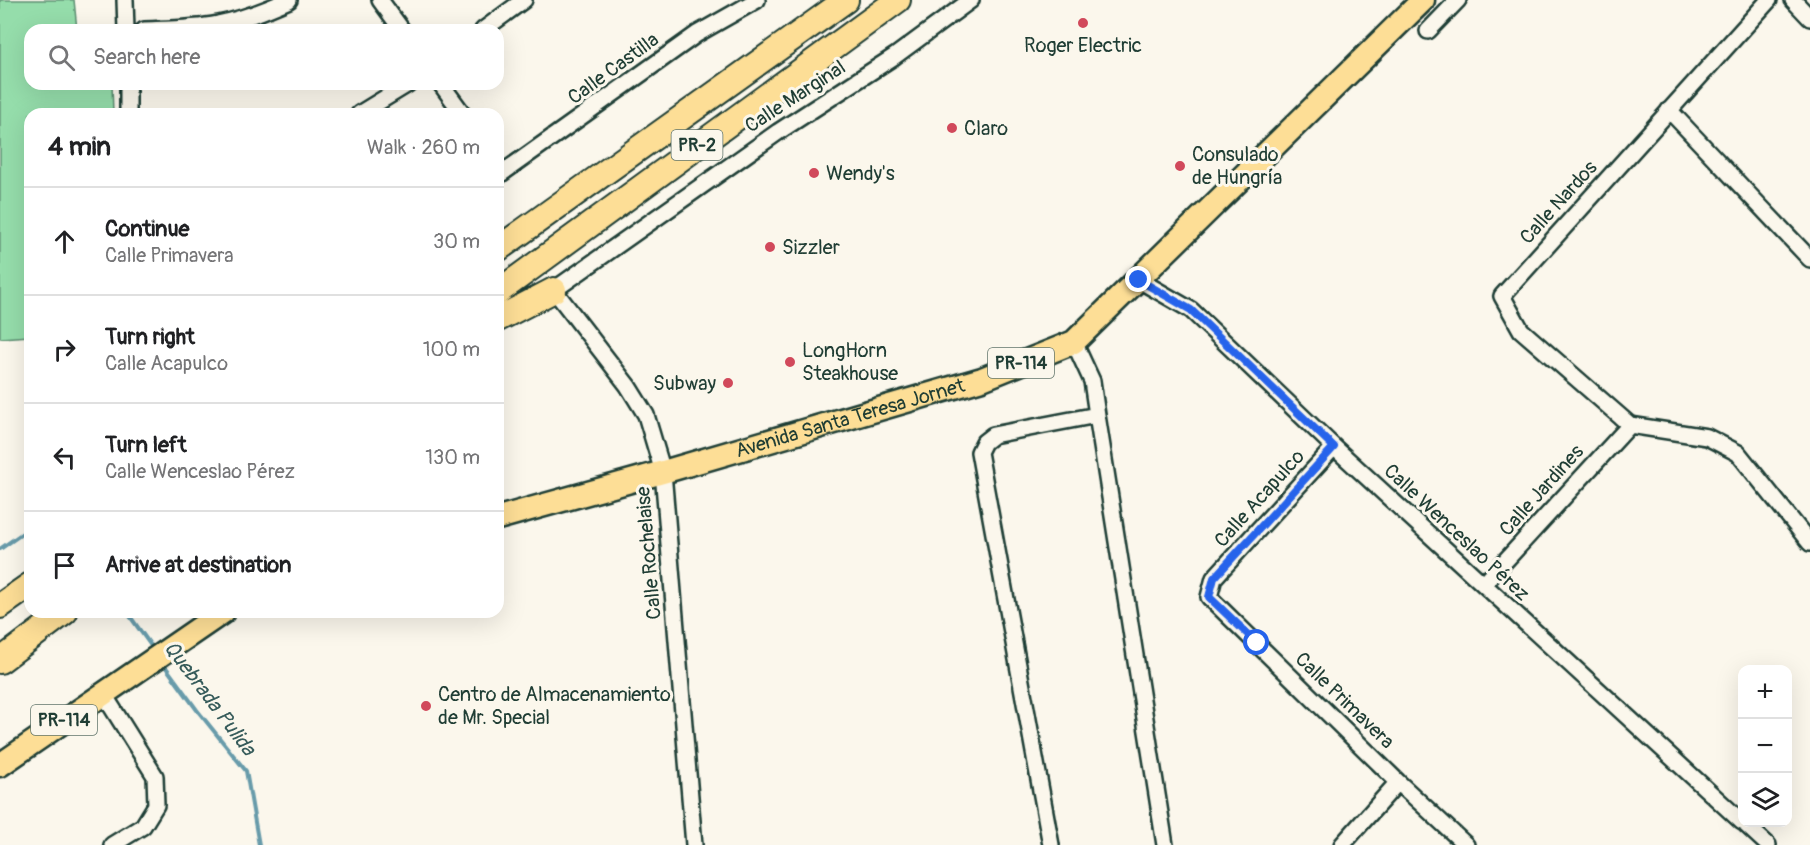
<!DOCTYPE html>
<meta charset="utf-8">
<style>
:root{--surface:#fff;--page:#f6f6f6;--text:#202124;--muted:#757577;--line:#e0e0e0}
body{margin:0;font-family:Pangolin,sans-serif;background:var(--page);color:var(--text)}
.controls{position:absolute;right:18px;bottom:18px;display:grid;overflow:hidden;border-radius:12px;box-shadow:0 6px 24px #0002}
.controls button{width:54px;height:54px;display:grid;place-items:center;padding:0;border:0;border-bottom:2px solid var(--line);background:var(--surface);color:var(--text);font:30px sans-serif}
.stop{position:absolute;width:18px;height:18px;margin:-14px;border:4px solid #2563eb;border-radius:50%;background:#fff}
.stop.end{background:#2563eb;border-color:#fff;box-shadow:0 2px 6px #0008}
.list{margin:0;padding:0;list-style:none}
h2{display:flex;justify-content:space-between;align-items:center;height:78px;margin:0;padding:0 24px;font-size:26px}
h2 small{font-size:20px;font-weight:400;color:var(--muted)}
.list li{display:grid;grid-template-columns:39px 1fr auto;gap:18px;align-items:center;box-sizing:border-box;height:108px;padding:0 24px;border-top:2px solid var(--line)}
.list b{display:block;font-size:22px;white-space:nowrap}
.list p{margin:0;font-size:20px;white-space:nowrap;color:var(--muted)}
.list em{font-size:20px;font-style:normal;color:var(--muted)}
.icon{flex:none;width:33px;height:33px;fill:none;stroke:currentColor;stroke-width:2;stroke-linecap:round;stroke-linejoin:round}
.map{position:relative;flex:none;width:1810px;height:845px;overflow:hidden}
.search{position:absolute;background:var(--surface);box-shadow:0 6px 24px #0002;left:24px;top:24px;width:480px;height:66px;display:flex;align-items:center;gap:15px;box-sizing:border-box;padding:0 21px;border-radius:18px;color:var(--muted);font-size:22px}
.panel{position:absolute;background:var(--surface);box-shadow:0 6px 24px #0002;left:24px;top:108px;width:480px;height:510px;border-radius:18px}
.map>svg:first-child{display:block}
</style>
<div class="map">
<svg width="1810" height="845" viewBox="0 0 1810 845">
<rect width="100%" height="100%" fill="#fbf7ec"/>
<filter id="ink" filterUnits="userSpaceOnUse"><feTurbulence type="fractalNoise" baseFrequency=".0167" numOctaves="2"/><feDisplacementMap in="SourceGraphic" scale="12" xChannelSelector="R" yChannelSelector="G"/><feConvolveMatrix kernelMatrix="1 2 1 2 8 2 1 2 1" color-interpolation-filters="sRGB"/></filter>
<g filter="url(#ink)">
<path fill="#95ddab" stroke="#5a8d70" stroke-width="1.5" d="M0 0H74L77 30H30V84H112L113 114H30V336L0 338Z"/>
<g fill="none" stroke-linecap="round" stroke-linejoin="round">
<path stroke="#679baa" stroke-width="4" d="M0 549 30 528
M127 612 154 650
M162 662 197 710 246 771 259 845"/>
<g stroke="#1f3d34" stroke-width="20">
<path id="minor" d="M125 0 126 30
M380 0 402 30
M1793 0 1810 18
M144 30C169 29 194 29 218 24 242 20 266 10 289 0
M483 30 524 0
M1428 31 1458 0
M128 84V114
M441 84 463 114
M1669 110 1810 259
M359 114 408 84
M498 176 697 34 757 0
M1139 280 1191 310 1334 447 1742 822
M1074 342 1092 381 1097 415
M1630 425 1521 330 1502 296 1769 0
M1630 425 1707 437 1738 453 1810 543
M1334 447 1214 578 1209 597 1398 782 1466 845
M1484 584 1630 425
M103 693 155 776 156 805 143 826 112 845
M1743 822 1768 845
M694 845 663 472 646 415 628 386 554 290 778 132 895 56 971 0
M1051 845 979 452 984 442 993 435 1097 415 1165 845
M1342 845 1398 782"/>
</g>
<g stroke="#1f3d34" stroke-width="27">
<g id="primary">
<path id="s1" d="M498 518 663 472 982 379 1074 342 1423 0"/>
<path d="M0 765 223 612"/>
</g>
</g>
<g stroke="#1f3d34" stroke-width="28">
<path id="trunk" d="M498 249 846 0
M498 292 898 0
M498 319 554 290
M0 606 30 585
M0 661 65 612"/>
</g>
<use href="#minor" stroke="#fbf7ec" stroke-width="15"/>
<use href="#primary" stroke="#fdde96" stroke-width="22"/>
<use href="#trunk" stroke="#fdde96" stroke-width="24"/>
</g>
</g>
<g fill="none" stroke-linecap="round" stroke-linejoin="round" filter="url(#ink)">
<path stroke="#2563eb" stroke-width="8" d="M1139 280 1191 310 1334 447 1214 578 1209 597 1257 643"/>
</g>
<g fill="#d1495b" stroke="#fbf7ec" stroke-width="2">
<circle cx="1083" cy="23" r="6"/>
<circle cx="952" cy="128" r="6"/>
<circle cx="1180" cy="166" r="6"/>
<circle cx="814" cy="173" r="6"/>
<circle cx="770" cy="247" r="6"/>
<circle cx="790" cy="362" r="6"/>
<circle cx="728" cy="383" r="6"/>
<circle cx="426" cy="706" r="6"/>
</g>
<g text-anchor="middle" stroke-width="6" stroke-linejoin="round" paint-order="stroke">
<g fill="#fbf7ec" stroke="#61756b" stroke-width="1.5">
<rect x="671.5" y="130" width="51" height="30" rx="4.5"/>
<rect x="988" y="348" width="66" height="30" rx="4.5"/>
<rect x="31" y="705" width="66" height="30" rx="4.5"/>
</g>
<g font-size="18" font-weight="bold" fill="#1f3d34">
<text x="697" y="151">PR-2</text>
<text x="1021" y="369">PR-114</text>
<text x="64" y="726">PR-114</text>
</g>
<g font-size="20" fill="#1f3d34" stroke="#fbf7ec" text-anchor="start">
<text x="1083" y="52" text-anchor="middle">Roger Electric</text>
<text x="964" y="135">Claro</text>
<text x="1192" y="161">Consulado<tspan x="1192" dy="23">de Hungría</tspan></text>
<text x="826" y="180">Wendy's</text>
<text x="782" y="254">Sizzler</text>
<text x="802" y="357">LongHorn<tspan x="802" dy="23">Steakhouse</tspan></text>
<text x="716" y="390" text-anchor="end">Subway</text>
<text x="438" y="701">Centro de Almacenamiento<tspan x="438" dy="23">de Mr. Special</tspan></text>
</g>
<g font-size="20" fill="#1f3d34" stroke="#fbf7ec">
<text transform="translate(613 68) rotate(-36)" y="7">Calle Castilla</text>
<text transform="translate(795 96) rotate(-33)" y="7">Calle Marginal</text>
<text transform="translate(1558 202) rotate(-48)" y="7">Calle Nardos</text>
<text dy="7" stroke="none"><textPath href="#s1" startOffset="366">Avenida Santa Teresa Jornet</textPath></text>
<text transform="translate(1541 490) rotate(-48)" y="7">Calle Jardines</text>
<text transform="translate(1259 498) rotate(-48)" y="7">Calle Acapulco</text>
<text transform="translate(1457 532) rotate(43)" y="7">Calle Wenceslao Pérez</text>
<text transform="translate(648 553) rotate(-95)" y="7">Calle Rochelaise</text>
<text transform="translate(1345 700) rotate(44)" y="7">Calle Primavera</text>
</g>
<g font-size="21" font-style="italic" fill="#375c5b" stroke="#fbf7ec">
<text transform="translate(210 698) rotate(53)" y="7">Quebrada Pulida</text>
</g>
</g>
</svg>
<div class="controls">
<button>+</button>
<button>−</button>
<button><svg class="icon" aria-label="layers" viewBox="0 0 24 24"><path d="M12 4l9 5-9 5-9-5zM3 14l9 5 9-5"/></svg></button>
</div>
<div class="stop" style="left:1257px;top:643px"></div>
<div class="stop end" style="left:1139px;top:280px"></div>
<div class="search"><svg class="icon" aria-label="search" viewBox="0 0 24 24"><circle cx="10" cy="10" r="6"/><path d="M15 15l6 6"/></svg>Search here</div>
<section class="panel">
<h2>4 min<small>Walk · 260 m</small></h2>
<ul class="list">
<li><svg class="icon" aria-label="ahead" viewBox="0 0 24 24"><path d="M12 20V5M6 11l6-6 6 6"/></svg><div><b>Continue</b><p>Calle Primavera</p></div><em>30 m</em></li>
<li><svg class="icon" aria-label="right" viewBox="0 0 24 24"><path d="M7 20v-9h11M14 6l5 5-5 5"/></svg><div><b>Turn right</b><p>Calle Acapulco</p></div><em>100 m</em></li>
<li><svg class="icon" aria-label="left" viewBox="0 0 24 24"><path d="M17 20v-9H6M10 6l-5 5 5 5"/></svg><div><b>Turn left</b><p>Calle Wenceslao Pérez</p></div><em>130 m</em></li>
<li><svg class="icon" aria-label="arrive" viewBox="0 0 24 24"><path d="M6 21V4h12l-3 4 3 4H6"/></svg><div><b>Arrive at destination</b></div></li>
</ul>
</section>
</div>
